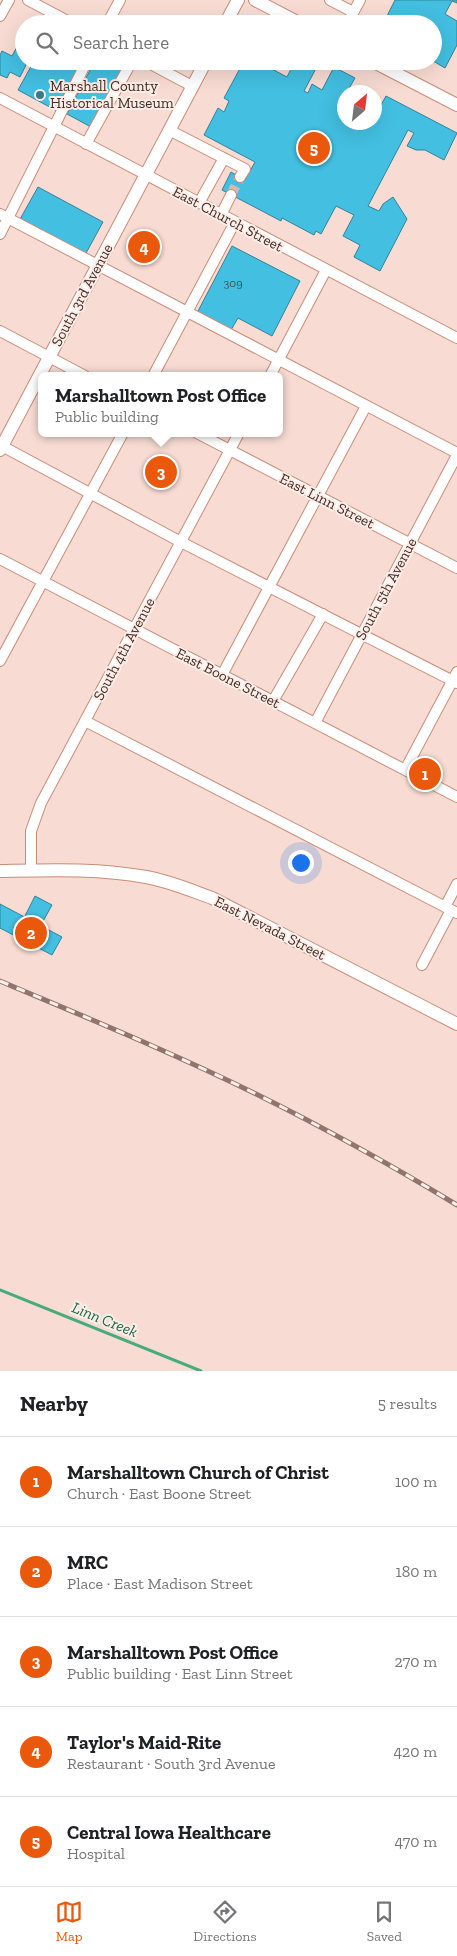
<!DOCTYPE html>
<meta charset="utf-8">
<style>
:root{--surface:#fff;--page:#f6f6f6;--text:#202124;--muted:#757577;--line:#e0e0e0;--accent:#ea580c}
body{margin:0;font-family:"Zilla Slab",serif;background:var(--page);color:var(--text)}
.compass{position:absolute;left:337px;top:85px;width:45px;height:45px;border-radius:50%;background:var(--surface);box-shadow:0 5px 20px #0002;rotate:28deg}
.you{position:absolute;left:300px;top:862px;width:18px;height:18px;margin:-12px;border:4px solid #fff;border-radius:50%;background:#1a73e8;box-shadow:0 0 0 8px #1a73e833}
.badge{display:grid;place-items:center;width:32px;height:32px;border-radius:50%;background:var(--accent);color:#fff;font-size:16px;font-weight:700}
.pin{position:absolute;translate:-50% -50%;border:2px solid #fff;box-shadow:0 1px 5px #0006}
.popup{position:absolute;left:38px;top:372px;width:245px;height:65px;box-sizing:border-box;display:grid;place-content:center;border-radius:8px;background:var(--surface);filter:drop-shadow(0 1px 4px #0005);font-size:16px;white-space:nowrap;color:var(--muted)}
.popup b{font-size:19px;color:var(--text)}
.popup::after{content:'';position:absolute;left:50%;top:100%;margin-left:-10px;border:10px solid transparent;border-top-color:var(--surface)}
.list{margin:0;padding:0;list-style:none}
h2{display:flex;justify-content:space-between;align-items:center;height:65px;margin:0;padding:0 20px;font-size:21px}
h2 small{font-size:16px;font-weight:400;color:var(--muted)}
.list li{display:grid;grid-template-columns:32px 1fr auto;gap:15px;align-items:center;box-sizing:border-box;height:90px;padding:0 20px;border-top:1px solid var(--line)}
.list b{display:block;font-size:19px;white-space:nowrap}
.list p{margin:0;font-size:16px;white-space:nowrap;color:var(--muted)}
.list em{font-size:16px;font-style:normal;color:var(--muted)}
.icon{flex:none;width:28px;height:28px;fill:none;stroke:currentColor;stroke-width:2;stroke-linecap:round;stroke-linejoin:round}
.map{position:relative;flex:none;width:457px;height:1371px;overflow:hidden}
.search{position:absolute;background:var(--surface);box-shadow:0 5px 20px #0002;left:15px;right:15px;top:15px;height:55px;display:flex;align-items:center;gap:12px;box-sizing:border-box;padding:0 18px;border-radius:28px;color:var(--muted);font-size:19px}
.sheet{height:515px;background:var(--surface)}
nav{display:flex;justify-content:space-around;align-items:center;box-sizing:border-box;height:70px;border-top:1px solid var(--line);background:var(--surface);font-size:14px;color:var(--muted)}
nav a{display:grid;justify-items:center;gap:2px}
nav .on{color:var(--accent)}
.map>svg:first-child{display:block}
</style>
<div class="map">
<svg width="457" height="1371" viewBox="0 0 457 1371">
<rect width="100%" height="100%" fill="#f8dcd3"/>
<g fill="none" stroke-linecap="round" stroke-linejoin="round">
<path stroke="#48ab7d" stroke-width="3" d="M0 1290 201 1371"/>
</g>
<path fill="#43bfe1" stroke="#338298" d="M395 0H457V3L452 1 445 14 457 21V45L445 68 433 61V24H383Z
M18 45 24 48V61H28L20 77 10 72 7 78 0 75V55L2 51 12 56Z
M34 61H85L59 112 18 90Z
M95 61H127L91 127 67 114Z
M244 61H273L270 68 287 77 295 61H320L304 91 308 93 312 84 322 90 334 67 355 78 347 92H344L343 102 344 103V122H374V118L386 96 457 133 444 160 425 150H416L407 146 414 133 408 130 368 206 379 211 383 204 393 197 407 219 380 271 354 257 360 245 343 236 354 215 336 206 321 234 316 231 314 235 282 218 281 221 222 190 231 172 245 180 255 162 204 135 218 108 224 112 229 101 224 98Z
M38 187 103 222 85 255 19 221Z
M232 246 300 281 272 336 238 318 231 330 197 313Z
M35 896 52 905 41 925 25 916Z
M0 904 62 937 52 955 0 928Z"/>
<g fill="none" stroke-linecap="round" stroke-linejoin="round">
<path stroke="#d4b9b0" stroke-width="10" stroke-dasharray="10 5" stroke-linecap="butt" d="M231 195 240 177"/>
<g stroke="#ca8c76" stroke-width="12">
<path id="minor" d="M28 0 73 24
M330 0 353 12
M0 16 9 0
M107 24 120 0
M347 24 360 0
M145 61 192 86
M0 98 457 338
M169 130 245 169 240 177
M86 144 132 61
M199 203 224 158
M0 214 457 453
M221 215 231 195
M0 234 87 61
M0 331 85 376
M153 376 235 222
M270 376 326 270
M197 433 457 568
M0 445 181 542 457 683
M0 559 457 797
M0 661 123 433
M222 675 366 406
M273 701 323 614
M85 721 457 913
M315 723 457 455
M405 770 457 672
M31 870V831L41 803 239 433
M445 907 457 884
M422 965 451 910"/>
</g>
<g stroke="#ca8c76" stroke-width="14">
<path id="major" d="M255 0 301 24
M225 24 238 0
M372 61 457 105
M0 450 206 61
M0 871C49 870 98 868 146 877 169 881 190 890 212 898L457 1024"/>
</g>
<use href="#minor" stroke="#fff" stroke-width="10"/>
<use href="#major" stroke="#fff" stroke-width="12"/>
<g stroke="#8f756c" stroke-width="5">
<path id="rail" d="M0 981C85 1017 171 1052 254 1093 323 1127 391 1165 457 1205"/>
</g>
<use href="#rail" stroke="#fbede8" stroke-width="3" stroke-dasharray="9" stroke-linecap="butt"/>
</g>
<circle fill="#38798c" stroke="#fbede8" stroke-width="2" cx="40" cy="95" r="5"/>
<g text-anchor="middle" stroke-width="4" stroke-linejoin="round" paint-order="stroke">
<g font-size="12" fill="#455152">
<text x="233" y="287">309</text>
</g>
<g font-size="15" fill="#462c23" stroke="#fbede8" text-anchor="start">
<text x="50" y="91">Marshall County<tspan x="50" dy="17">Historical Museum</tspan></text>
</g>
<g font-size="15" fill="#462c23" stroke="#fbede8">
<text transform="translate(228 219) rotate(28)" y="5">East Church Street</text>
<text transform="translate(82 295) rotate(-62)" y="5">South 3rd Avenue</text>
<text transform="translate(327 501) rotate(27)" y="5">East Linn Street</text>
<text transform="translate(386 589) rotate(-62)" y="5">South 5th Avenue</text>
<text transform="translate(124 649) rotate(-62)" y="5">South 4th Avenue</text>
<text transform="translate(228 678) rotate(27)" y="5">East Boone Street</text>
<text transform="translate(270 928) rotate(27)" y="5">East Nevada Street</text>
</g>
<g font-size="16" font-style="italic" fill="#1e6646" stroke="#fbede8">
<text transform="translate(105 1319) rotate(22)" y="6">Linn Creek</text>
</g>
</g>
</svg>
<svg class="compass" viewBox="-18 -18 36 36"><path d="M0-13l5 13h-10z" fill="#e53935"/><path d="M0 13l5-13h-10z" fill="#757577"/></svg>
<div class="you"></div>
<div class="pin badge" style="left:425px;top:774px">1</div>
<div class="pin badge" style="left:31px;top:933px">2</div>
<div class="pin badge" style="left:161px;top:472px">3</div>
<div class="popup"><b>Marshalltown Post Office</b>Public building</div>
<div class="pin badge" style="left:144px;top:247px">4</div>
<div class="pin badge" style="left:314px;top:148px">5</div>
<div class="search"><svg class="icon" aria-label="search" viewBox="0 0 24 24"><circle cx="10" cy="10" r="6"/><path d="M15 15l6 6"/></svg>Search here</div>
</div>
<section class="sheet">
<h2>Nearby<small>5 results</small></h2>
<ul class="list">
<li><span class="badge">1</span><div><b>Marshalltown Church of Christ</b><p>Church · East Boone Street</p></div><em>100 m</em></li>
<li><span class="badge">2</span><div><b>MRC</b><p>Place · East Madison Street</p></div><em>180 m</em></li>
<li><span class="badge">3</span><div><b>Marshalltown Post Office</b><p>Public building · East Linn Street</p></div><em>270 m</em></li>
<li><span class="badge">4</span><div><b>Taylor's Maid-Rite</b><p>Restaurant · South 3rd Avenue</p></div><em>420 m</em></li>
<li><span class="badge">5</span><div><b>Central Iowa Healthcare</b><p>Hospital</p></div><em>470 m</em></li>
</ul>
</section>
<nav>
<a class="on"><svg class="icon" aria-label="map" viewBox="0 0 24 24"><path d="M3 6l6-2 6 2 6-2v14l-6 2-6-2-6 2zM9 4v14M15 6v14"/></svg>Map</a>
<a><svg class="icon" aria-label="directions" viewBox="0 0 24 24"><path d="M12 3l9 9-9 9-9-9zM9 14v-3h6M13 9l2 2-2 2"/></svg>Directions</a>
<a><svg class="icon" aria-label="saved" viewBox="0 0 24 24"><path d="M7 4h10v16l-5-4-5 4z"/></svg>Saved</a>
</nav>
